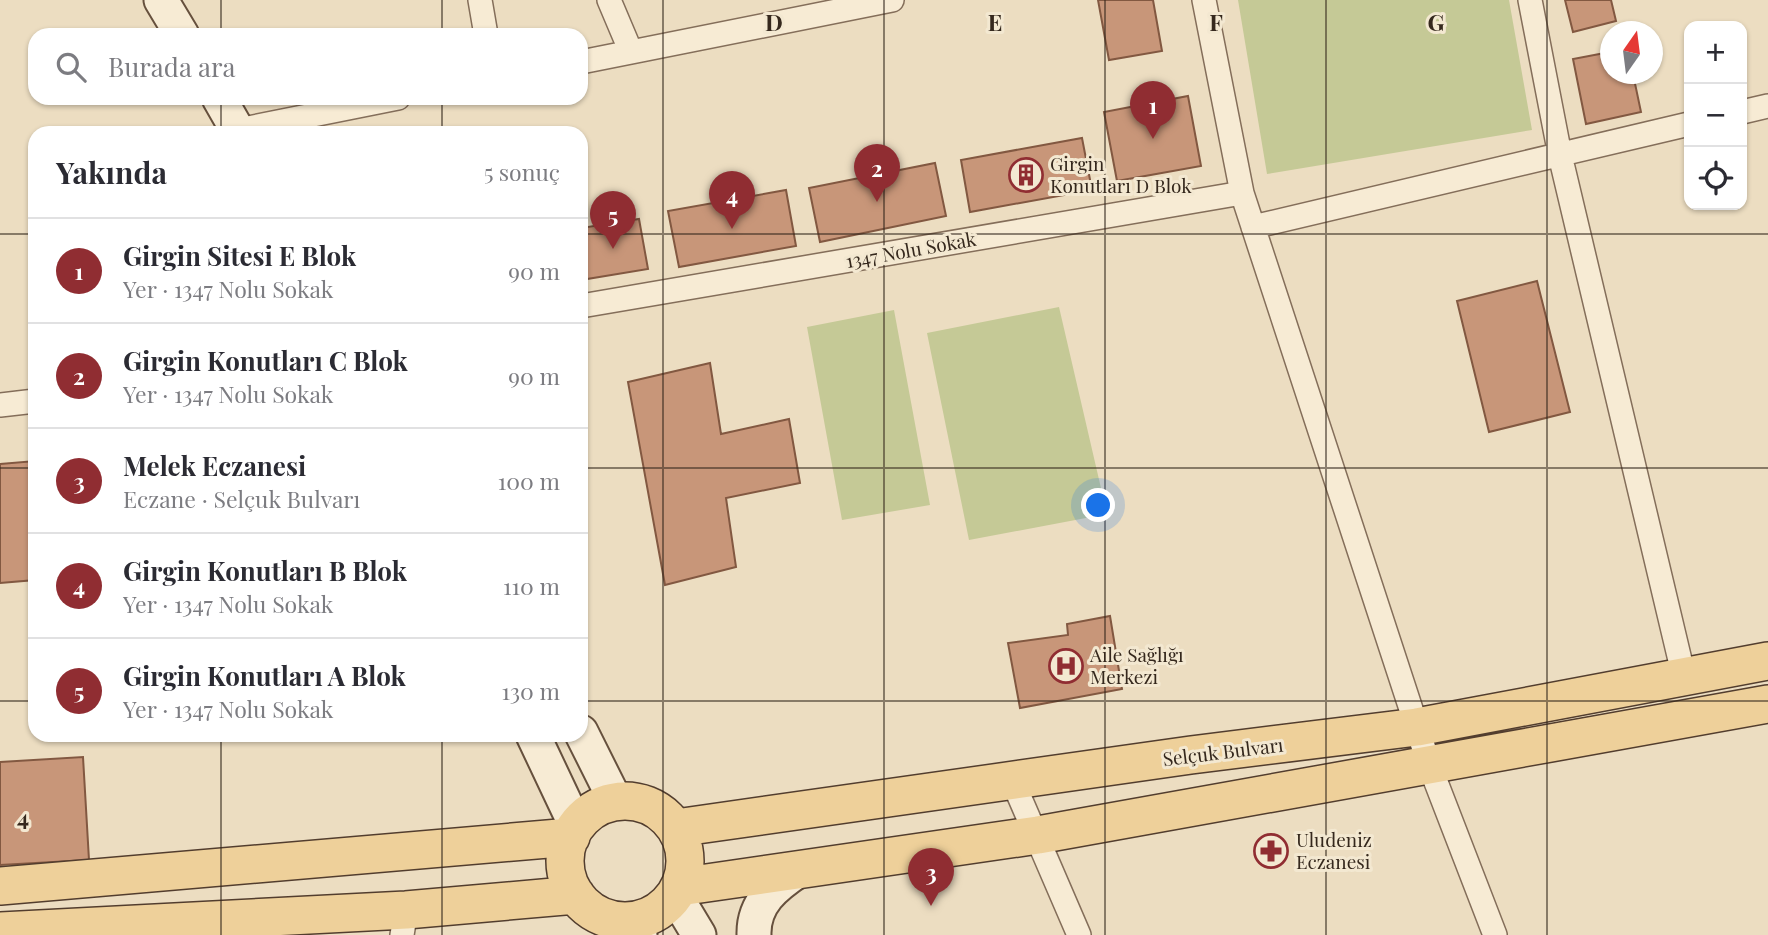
<!DOCTYPE html>
<html lang="tr">
<meta charset="utf-8">
<style>
:root{--surface:#fff;--page:#f2f2f3;--text:#2b2b33;--muted:#7c7c81;--line:#e1e1e2;--accent:#902d32}
body{margin:0;font-family:"Playfair Display",serif;background:var(--page);color:var(--text)}
.controls{position:absolute;right:21px;top:21px;display:grid;overflow:hidden;border-radius:14px;box-shadow:0 2px 5px #0004}
.controls button{width:63px;height:63px;display:grid;place-items:center;padding:0;border:0;border-bottom:2px solid var(--line);background:var(--surface);color:var(--text);font:35px sans-serif}
.compass{position:absolute;left:1600px;top:21px;width:63px;height:63px;border-radius:50%;background:var(--surface);box-shadow:0 2px 5px #0004;rotate:14deg}
.you{position:absolute;left:1099px;top:506px;width:24px;height:24px;margin:-18px;border:5px solid #fff;border-radius:50%;background:#1a73e8;box-shadow:0 0 0 10px #1a73e833}
.badge{display:grid;place-items:center;width:46px;height:46px;border-radius:50%;background:var(--accent);color:#fff;font-size:23px;font-weight:700}
.pin{position:absolute;translate:-50% -58px;filter:drop-shadow(0 2px 4px #0008)}
.pin::after{content:'';position:absolute;top:37px;width:24px;height:21px;background:inherit;clip-path:polygon(0 0,100% 0,50% 100%)}
.list{margin:0;padding:0;list-style:none}
h2{display:flex;justify-content:space-between;align-items:center;height:91px;margin:0;padding:0 28px;font-size:30px}
h2 small{font-size:23px;font-weight:400;color:var(--muted)}
.list li{display:grid;grid-template-columns:46px 1fr auto;gap:21px;align-items:center;box-sizing:border-box;height:105px;padding:0 28px;border-top:2px solid var(--line)}
.list b{display:block;font-size:26px;white-space:nowrap}
.list p{margin:0;font-size:23px;white-space:nowrap;color:var(--muted)}
.list em{font-size:23px;font-style:normal;color:var(--muted)}
.icon{flex:none;width:38px;height:38px;fill:none;stroke:currentColor;stroke-width:2;stroke-linecap:round;stroke-linejoin:round}
.map{position:relative;flex:none;width:1768px;height:935px;overflow:hidden}
.search{position:absolute;background:var(--surface);box-shadow:0 2px 5px #0004;left:28px;top:28px;width:560px;height:77px;display:flex;align-items:center;gap:18px;box-sizing:border-box;padding:0 24px;border-radius:21px;color:var(--muted);font-size:26px}
.panel{position:absolute;background:var(--surface);box-shadow:0 2px 5px #0004;left:28px;top:126px;width:560px;height:616px;border-radius:21px}
.map>svg:first-child{display:block}
</style>
<div class="map">
<svg width="1768" height="935" viewBox="0 0 1768 935">
<rect width="100%" height="100%" fill="#ecddc1"/>
<path fill="#c5c996" d="M1238 0H1509L1532 130 1267 174Z
M1059 307 1107 514 969 540 927 333Z
M894 310 930 505 842 520 807 327Z"/>
<path fill="#c89679" stroke="#825841" stroke-width="2" d="M1098 0H1153L1162 51 1109 60Z
M1565 0H1611L1616 21 1573 32Z
M1610 52V74H1633L1641 112 1586 124 1573 59Z
M1188 96 1201 166 1117 181 1104 112Z
M1082 138 1092 190 970 212 961 160Z
M935 163 946 216 820 242 809 188Z
M786 190 796 246 679 267 668 211Z
M639 219 648 269 581 280V228Z
M1537 281 1570 412 1489 432 1457 301Z
M710 363 721 434 789 419 800 483 726 498 736 567 665 585 628 382Z
M35 461V580L0 583V464Z
M1110 616 1122 689 1020 708 1008 643 1068 635 1067 624Z
M83 757 89 860 0 865V762Z"/>
<g fill="none" stroke-linecap="round" stroke-linejoin="round">
<g stroke="#846e5a" stroke-width="26">
<path id="street" d="M480 0 486 35
M609 0 631 52
M1204 0 1242 193 1429 764 1495 935
M1530 0 1560 155 1684 677
M581 62 892 0
M1742 112 1768 106
M238 130 398 98
M1253 227 1689 124
M581 306 1242 193
M0 405 35 401
M1013 782 1079 935
M402 935 406 910"/>
</g>
<g stroke="#66503d" stroke-width="37">
<path id="secondary" d="M161 0 182 35
M219 98 239 133
M581 732 616 802
M533 735 576 826
M675 895 699 935
M632 920 640 935
M754 935C753 903 775 886 799 870"/>
</g>
<g stroke="#523d2e" stroke-width="40">
<path id="primary" d="M565 861a60 60 0 1 1 120 0a60 60 0 1 1-120 0Z
M676 828 1191 755 1417 727 1768 661
M0 886 571 837
M679 887 1038 835 1768 704
M0 931 406 910 576 895"/>
</g>
<use href="#street" stroke="#f7ebd4" stroke-width="23"/>
<use href="#secondary" stroke="#f7ebd4" stroke-width="33"/>
<use href="#primary" stroke="#eed09a" stroke-width="37"/>
</g>
<path fill="none" stroke="#35281d" stroke-width="2" stroke-opacity="0.55" d="M221 0V35M442 0V35M663 0V935M884 0V935M1105 0V935M1326 0V935M1547 0V935M221 98V133M442 98V133M0 234H35M581 234H1768M0 468H35M581 468H1768M0 701H35M581 701H1768M221 735V935M442 735V935"/>
<defs>
<g id="building-ring" transform="scale(1.75)"><circle r="9.5" fill="#f3e8d1" stroke="#902d32" stroke-width="1.5"/><path d="M-4-6H4V6H1V3H-1V6H-4ZM-2.5-4.3h1.7v1.8h-1.7ZM.8-4.3h1.7v1.8H.8ZM-2.5-1h1.7V.8h-1.7ZM.8-1h1.7V.8H.8Z" fill="#902d32"/></g>
<g id="hospital-ring" transform="scale(1.75)"><circle r="9.5" fill="#f3e8d1" stroke="#902d32" stroke-width="1.5"/><path d="M-5-5h3v3.5h4V-5h3V5h-3V1.5h-4V5h-3Z" fill="#902d32"/></g>
<g id="pharmacy-ring" transform="scale(1.75)"><circle r="9.5" fill="#f3e8d1" stroke="#902d32" stroke-width="1.5"/><path d="M-2-6h4v4h4v4h-4v4h-4v-4h-4v-4h4Z" fill="#902d32"/></g>
</defs>
<g fill-rule="evenodd">
<use href="#building-ring" x="1026" y="175"/>
<use href="#hospital-ring" x="1066" y="666"/>
<use href="#pharmacy-ring" x="1271" y="851"/>
</g>
<g text-anchor="middle" stroke-width="6" stroke-linejoin="round" paint-order="stroke">
<g font-size="19" fill="#35281d" stroke="#f3e8d1" text-anchor="start">
<text x="1050" y="171">Girgin<tspan x="1050" dy="22">Konutları D Blok</tspan></text>
<text x="1090" y="662">Aile Sağlığı<tspan x="1090" dy="22">Merkezi</tspan></text>
<text x="1296" y="847">Uludeniz<tspan x="1296" dy="22">Eczanesi</tspan></text>
</g>
<g font-size="19" fill="#35281d" stroke="#f3e8d1">
<text transform="translate(911 250) rotate(-10)" y="7">1347 Nolu Sokak</text>
<text transform="translate(1223 752) rotate(-7)" y="7">Selçuk Bulvarı</text>
</g>
</g>
<g font-size="23" text-anchor="middle" font-weight="bold" fill="#35281d" stroke="#f3e8d1" stroke-width="6" stroke-linejoin="round" paint-order="stroke">
<text x="774" y="31">D</text>
<text x="995" y="31">E</text>
<text x="1216" y="31">F</text>
<text x="1436" y="31">G</text>
<text x="23" y="826">4</text>
</g>
</svg>
<div class="controls">
<button>+</button>
<button>−</button>
<button><svg class="icon" aria-label="locate" viewBox="0 0 24 24"><circle cx="12" cy="12" r="6"/><path d="M12 2v4M12 18v4M2 12h4M18 12h4"/></svg></button>
</div>
<svg class="compass" viewBox="-18 -18 36 36"><path d="M0-13l5 13h-10z" fill="#e53935"/><path d="M0 13l5-13h-10z" fill="#7c7c81"/></svg>
<div class="you"></div>
<div class="pin badge" style="left:1153px;top:139px">1</div>
<div class="pin badge" style="left:877px;top:202px">2</div>
<div class="pin badge" style="left:931px;top:906px">3</div>
<div class="pin badge" style="left:732px;top:229px">4</div>
<div class="pin badge" style="left:613px;top:249px">5</div>
<div class="search"><svg class="icon" aria-label="search" viewBox="0 0 24 24"><circle cx="10" cy="10" r="6"/><path d="M15 15l6 6"/></svg>Burada ara</div>
<section class="panel">
<h2>Yakında<small>5 sonuç</small></h2>
<ul class="list">
<li><span class="badge">1</span><div><b>Girgin Sitesi E Blok</b><p>Yer · 1347 Nolu Sokak</p></div><em>90 m</em></li>
<li><span class="badge">2</span><div><b>Girgin Konutları C Blok</b><p>Yer · 1347 Nolu Sokak</p></div><em>90 m</em></li>
<li><span class="badge">3</span><div><b>Melek Eczanesi</b><p>Eczane · Selçuk Bulvarı</p></div><em>100 m</em></li>
<li><span class="badge">4</span><div><b>Girgin Konutları B Blok</b><p>Yer · 1347 Nolu Sokak</p></div><em>110 m</em></li>
<li><span class="badge">5</span><div><b>Girgin Konutları A Blok</b><p>Yer · 1347 Nolu Sokak</p></div><em>130 m</em></li>
</ul>
</section>
</div>
